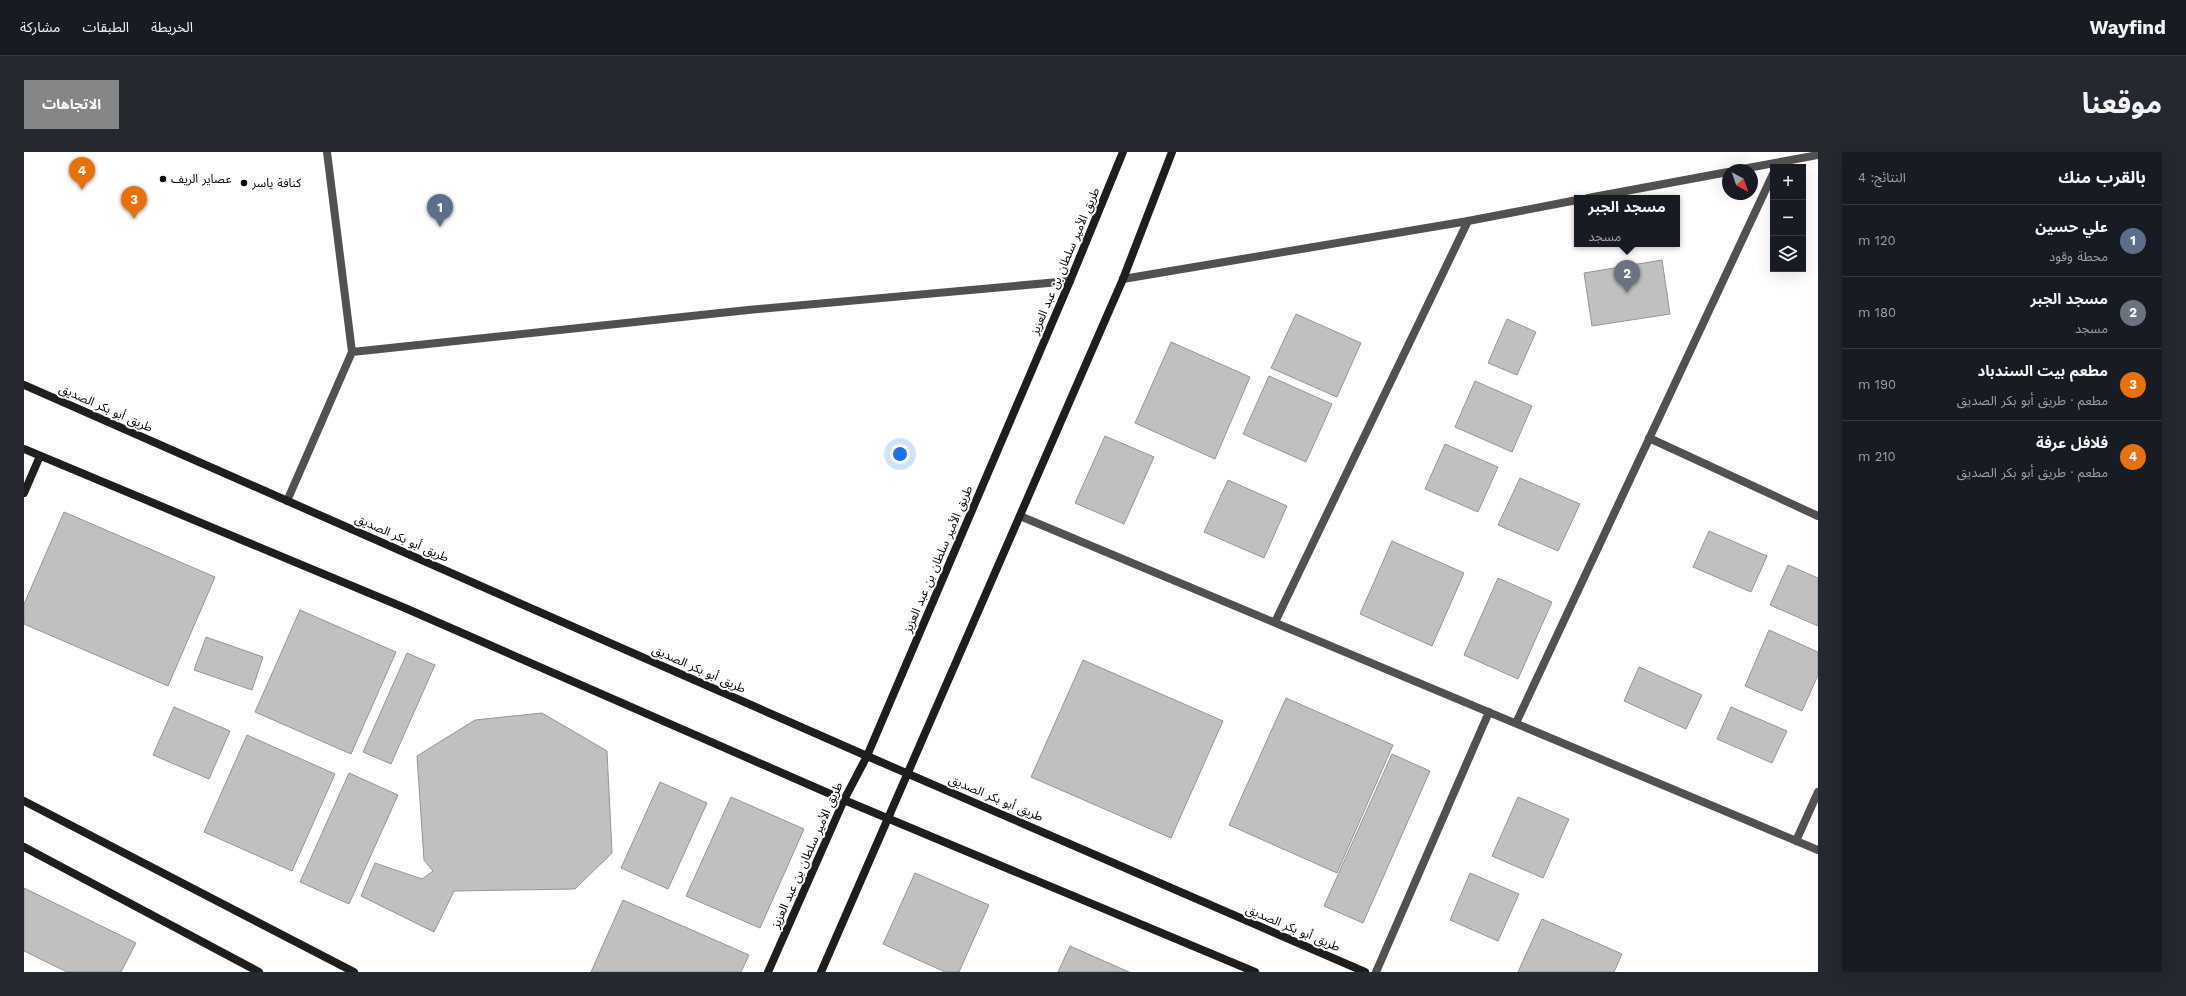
<!DOCTYPE html>
<html lang="ar">
<meta charset="utf-8">
<style>
:root{--surface:#171b24;--page:#242831;--text:#f1f3f6;--muted:#9ea1a6;--line:#363941;--accent:#858687}
body{margin:0;font-family:"Work Sans","Noto Sans Arabic",sans-serif;background:var(--page);color:var(--text);direction:rtl}
.controls{position:absolute;right:12px;top:12px;display:grid;overflow:hidden;border-radius:0px;box-shadow:0 4px 16px #0002}
.controls button{width:36px;height:36px;display:grid;place-items:center;padding:0;border:0;border-bottom:1px solid var(--line);background:var(--surface);color:var(--text);font:20px sans-serif}
.compass{position:absolute;left:1698px;top:12px;width:36px;height:36px;border-radius:50%;background:var(--surface);box-shadow:0 4px 16px #0002;rotate:140deg}
.you{position:absolute;left:876px;top:302px;width:14px;height:14px;margin:-10px;border:3px solid #fff;border-radius:50%;background:#1a73e8;box-shadow:0 0 0 6px #1a73e833}
.badge{display:grid;place-items:center;width:26px;height:26px;border-radius:50%;background:var(--accent);color:#fff;font-size:13px;font-weight:700}
.pin{position:absolute;translate:-50% -33px;filter:drop-shadow(0 1px 2px #0008)}
.pin::after{content:'';position:absolute;top:21px;width:14px;height:12px;background:inherit;clip-path:polygon(0 0,100% 0,50% 100%)}
.popup{position:absolute;left:1550px;top:43px;width:106px;height:52px;box-sizing:border-box;display:grid;place-content:center;border-radius:0px;background:var(--surface);filter:drop-shadow(0 1px 3px #0005);font-size:13px;white-space:nowrap;color:var(--muted)}
.popup b{font-size:15px;color:var(--text)}
.popup::after{content:'';position:absolute;left:50%;top:100%;margin-left:-8px;border:8px solid transparent;border-top-color:var(--surface)}
.list{margin:0;padding:0;list-style:none}
h2{display:flex;justify-content:space-between;align-items:center;height:52px;margin:0;padding:0 16px;font-size:17px}
h2 small{font-size:13px;font-weight:400;color:var(--muted)}
.list li{display:grid;grid-template-columns:26px 1fr auto;gap:12px;align-items:center;box-sizing:border-box;height:72px;padding:0 16px;border-top:1px solid var(--line)}
.list b{display:block;font-size:15px;white-space:nowrap}
.list p{margin:0;font-size:13px;white-space:nowrap;color:var(--muted)}
.list em{font-size:13px;font-style:normal;color:var(--muted)}
.icon{flex:none;width:22px;height:22px;fill:none;stroke:currentColor;stroke-width:2;stroke-linecap:round;stroke-linejoin:round}
.map{position:relative;flex:none;width:1794px;height:820px;overflow:hidden;direction:ltr;border-radius:0px}
header{display:flex;align-items:center;gap:24px;box-sizing:border-box;height:56px;padding:0 20px;background:var(--surface);border-bottom:1px solid var(--line)}
header strong{font-size:19px}
nav{display:flex;gap:22px;margin-inline-start:auto;font-size:14px}
.intro{display:flex;align-items:center;justify-content:space-between;box-sizing:border-box;height:96px;padding:0 24px}
h1{margin:0;font-size:28px}
.button{padding:10px 18px;border-radius:0px;background:var(--accent);color:#fff;font-size:14px;font-weight:700}
main{display:flex;gap:24px;padding:0 24px}
aside{flex:1;background:var(--surface);border-radius:0px;box-shadow:0 4px 16px #0002}
.map>svg:first-child{display:block}
</style>
<header>
<strong>Wayfind</strong>
<nav><a>الخريطة</a><a>الطبقات</a><a>مشاركة</a></nav>
</header>
<div class="intro"><h1>موقعنا</h1><a class="button">الاتجاهات</a></div>
<main>
<aside>
<h2>بالقرب منك<small>النتائج: 4</small></h2>
<ul class="list">
<li><span class="badge" style="background:#5c6f8a">1</span><div><b>علي حسين</b><p>محطة وقود</p></div><em>120 m</em></li>
<li><span class="badge" style="background:#6b7280">2</span><div><b>مسجد الجبر</b><p>مسجد</p></div><em>180 m</em></li>
<li><span class="badge" style="background:#e8710a">3</span><div><b>مطعم بيت السندباد</b><p>مطعم · طريق أبو بكر الصديق</p></div><em>190 m</em></li>
<li><span class="badge" style="background:#e8710a">4</span><div><b>فلافل عرفة</b><p>مطعم · طريق أبو بكر الصديق</p></div><em>210 m</em></li>
</ul>
</aside>
<div class="map">
<svg width="1794" height="820" viewBox="0 0 1794 820">
<rect width="100%" height="100%" fill="#fff"/>
<path fill="#c0c0c0" stroke="#959595" d="M1638 108 1646 162 1568 174 1560 121Z
M1272 162 1337 191 1313 245 1247 216Z
M1483 167 1512 180 1493 223 1464 211Z
M1147 190 1226 225 1191 307 1111 271Z
M1245 224 1308 252 1282 310 1219 282Z
M1451 229 1508 254 1488 300 1431 275Z
M1081 284 1130 305 1100 372 1051 351Z
M1421 292 1474 315 1454 360 1401 337Z
M1496 326 1556 352 1534 399 1474 373Z
M1204 328 1263 354 1240 406 1180 380Z
M40 360 191 425 144 534 0 472V452Z
M1685 379 1743 404 1727 440 1669 415Z
M1368 389 1440 421 1408 494 1336 462Z
M1764 413 1794 426V474L1746 453Z
M1474 426 1528 450 1494 527 1440 503Z
M276 458 372 500 327 602 231 560Z
M1745 478 1794 500V523L1778 559 1721 534Z
M182 485 239 505 228 538 170 518Z
M383 501 411 513 367 612 339 600Z
M1059 508 1199 569 1147 686 1007 625Z
M1615 515 1678 543 1662 577 1600 549Z
M1262 546 1369 593 1313 721 1205 673Z
M150 555 206 579 185 627 129 603Z
M1707 555 1763 579 1748 611 1693 587Z
M518 561 583 599 588 701 551 737 430 739 410 780 337 744 351 711 398 727 409 719 400 708 393 604 451 568Z
M223 583 311 622 268 719 180 680Z
M1368 602 1406 619 1339 771 1300 754Z
M325 621 374 643 325 752 276 730Z
M636 630 683 651 644 737 597 716Z
M707 645 780 677 736 776 662 744Z
M1494 645 1545 667 1519 726 1468 704Z
M891 721 965 753 935 820H921L859 792Z
M1446 721 1495 742 1474 789 1426 768Z
M0 736 112 791 97 820H43L0 799Z
M599 748 725 803 717 820H567Z
M1518 767 1598 802 1590 820H1494Z
M1046 794 1105 820H1034Z"/>
<g fill="none" stroke-linecap="round" stroke-linejoin="round">
<path stroke="#515151" stroke-width="8" d="M1713 18 1794 3
M1564 46 1704 20
M1099 127 1444 69 1553 48
M328 200 724 158 1046 129
M1625 286 1794 364
M263 349 328 200 303 0
M996 364 1794 698
M1251 470 1444 69
M1492 571 1749 22
M1772 689 1794 640
M1352 820 1465 560"/>
<path stroke="#1e1e1e" stroke-width="8" d="M0 233 843 604 1341 820
M0 297 381 456 820 648 1231 820
M0 341 16 304
M0 649 330 820
M0 695 235 820
M744 820 820 648 843 604 1046 129 1099 0
M797 820 1099 127 1148 0"/>
</g>
<g fill="#000" stroke="#fff" stroke-width="1.5">
<circle cx="139" cy="27" r="4"/>
<circle cx="220" cy="31" r="4"/>
</g>
<g text-anchor="middle" stroke-width="4" stroke-linejoin="round" paint-order="stroke">
<g font-size="12" fill="#000" stroke="#fff" text-anchor="start">
<text x="147" y="31">عصاير الريف</text>
<text x="228" y="35">كنافة ياسر</text>
</g>
<g font-size="12" fill="#000" stroke="#fff">
<text transform="translate(1041 109) rotate(-67)" y="4">طريق الأمير سلطان بن عبد العزيز</text>
<text transform="translate(82 256) rotate(24)" y="4">طريق أبو بكر الصديق</text>
<text transform="translate(378 386) rotate(24)" y="4">طريق أبو بكر الصديق</text>
<text transform="translate(914 407) rotate(-67)" y="4">طريق الأمير سلطان بن عبد العزيز</text>
<text transform="translate(675 517) rotate(24)" y="4">طريق أبو بكر الصديق</text>
<text transform="translate(972 646) rotate(23)" y="4">طريق أبو بكر الصديق</text>
<text transform="translate(783 703) rotate(-66)" y="4">طريق الأمير سلطان بن عبد العزيز</text>
<text transform="translate(1269 776) rotate(23)" y="4">طريق أبو بكر الصديق</text>
</g>
</g>
</svg>
<div class="controls">
<button>+</button>
<button>−</button>
<button><svg class="icon" aria-label="layers" viewBox="0 0 24 24"><path d="M12 4l9 5-9 5-9-5zM3 14l9 5 9-5"/></svg></button>
</div>
<svg class="compass" viewBox="-18 -18 36 36"><path d="M0-13l5 13h-10z" fill="#e53935"/><path d="M0 13l5-13h-10z" fill="#9ea1a6"/></svg>
<div class="you"></div>
<div class="pin badge" style="left:416px;top:75px;background:#5c6f8a">1</div>
<div class="pin badge" style="left:1603px;top:141px;background:#6b7280">2</div>
<div class="popup"><b>مسجد الجبر</b>مسجد</div>
<div class="pin badge" style="left:110px;top:67px;background:#e8710a">3</div>
<div class="pin badge" style="left:58px;top:38px;background:#e8710a">4</div>
</div>
</main>
